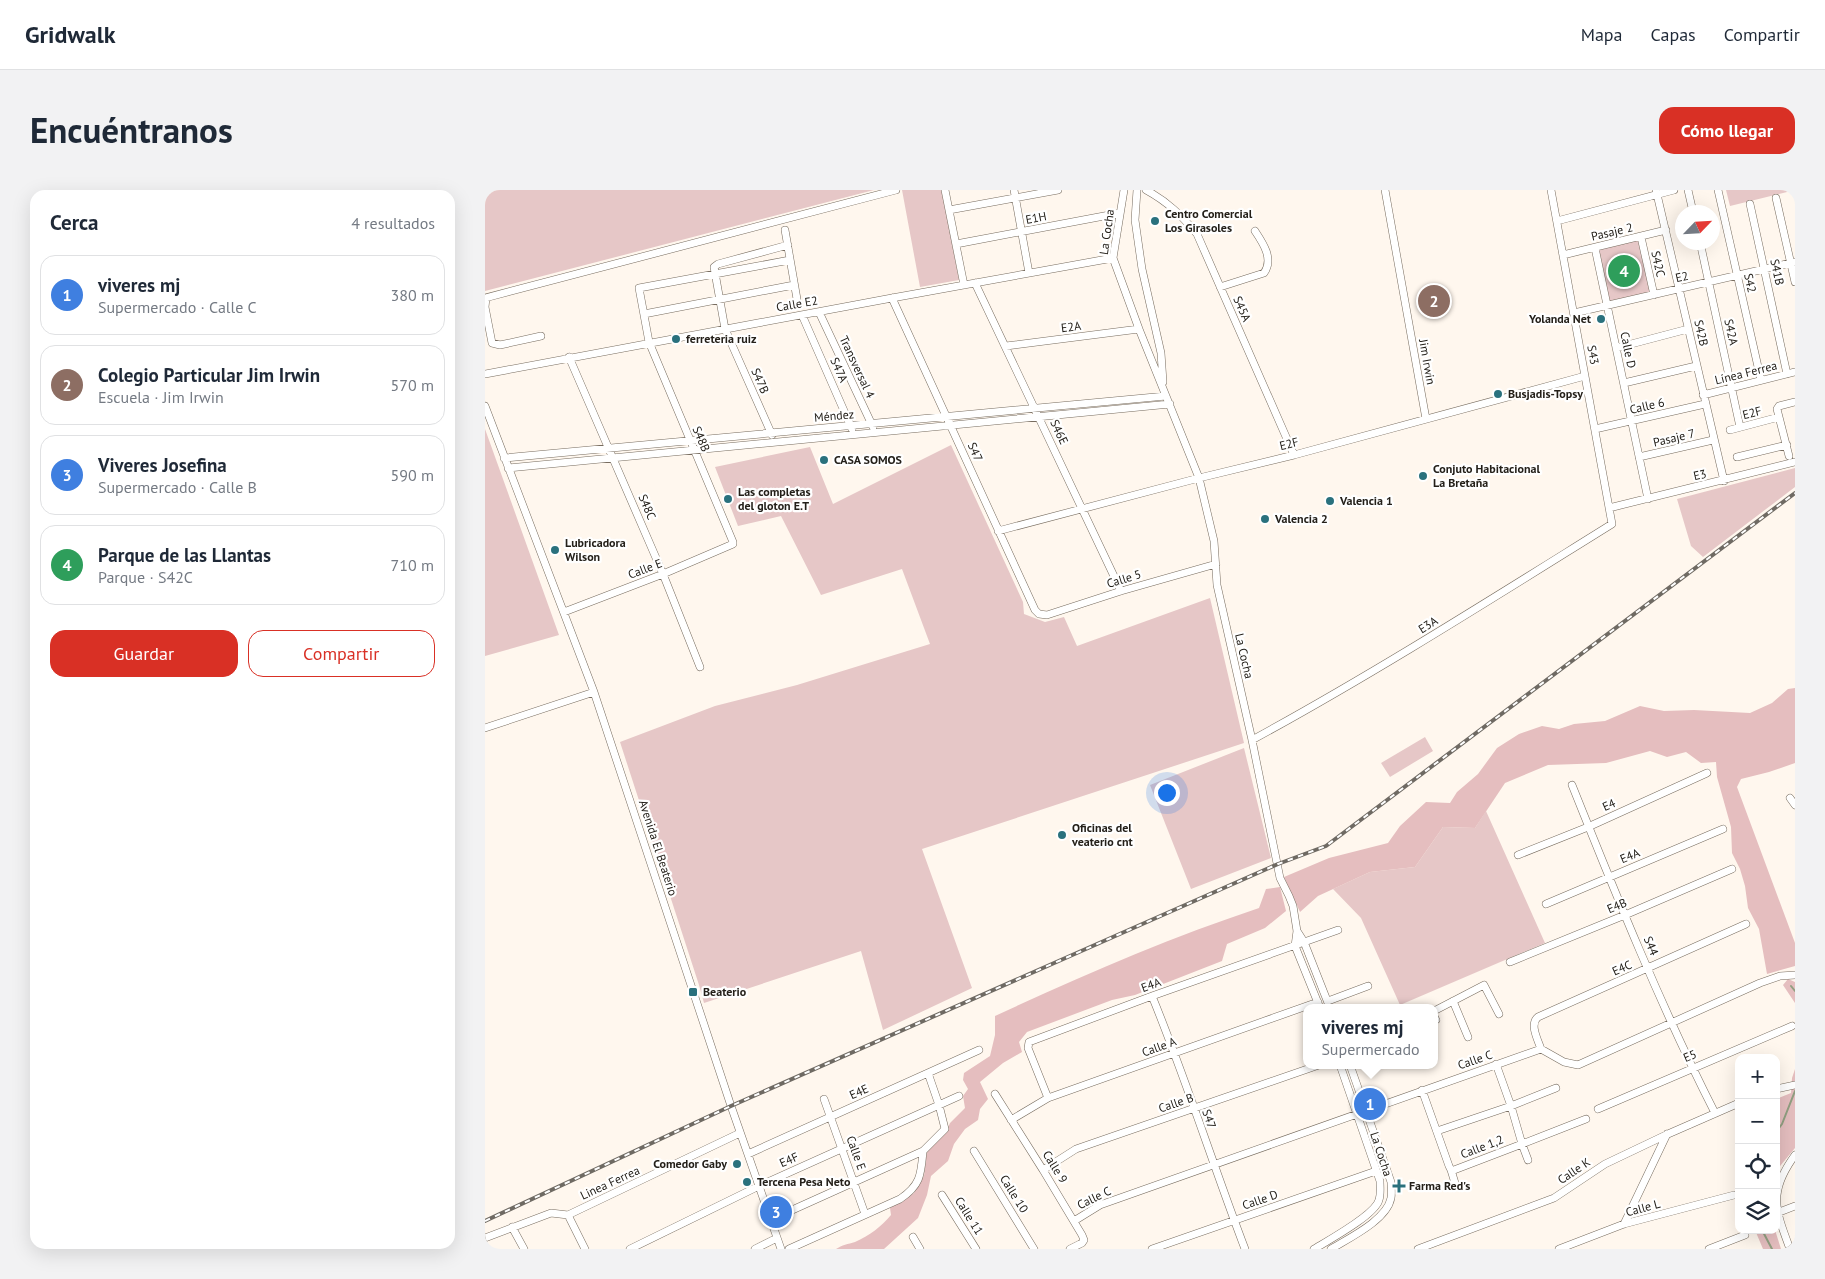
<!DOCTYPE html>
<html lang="es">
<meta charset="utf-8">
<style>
:root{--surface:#fff;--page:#f2f2f3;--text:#1f2937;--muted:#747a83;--line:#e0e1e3;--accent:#d93025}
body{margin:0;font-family:"PT Sans",sans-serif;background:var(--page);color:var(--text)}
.controls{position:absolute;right:15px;bottom:15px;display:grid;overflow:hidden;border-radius:10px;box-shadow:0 5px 20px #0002}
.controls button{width:45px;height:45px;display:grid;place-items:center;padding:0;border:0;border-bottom:1px solid var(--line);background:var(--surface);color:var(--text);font:25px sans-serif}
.compass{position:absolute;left:1190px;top:15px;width:45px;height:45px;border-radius:50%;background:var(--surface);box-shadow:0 5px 20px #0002;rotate:65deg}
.you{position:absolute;left:681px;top:602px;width:18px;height:18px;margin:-12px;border:4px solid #fff;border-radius:50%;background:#1a73e8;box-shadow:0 0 0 8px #1a73e833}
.badge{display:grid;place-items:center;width:32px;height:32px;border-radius:50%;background:var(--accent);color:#fff;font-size:16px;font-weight:700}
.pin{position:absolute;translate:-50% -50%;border:2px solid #fff;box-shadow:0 1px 5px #0006}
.popup{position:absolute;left:818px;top:814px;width:135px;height:65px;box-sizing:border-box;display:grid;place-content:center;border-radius:10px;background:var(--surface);filter:drop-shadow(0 1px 4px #0005);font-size:16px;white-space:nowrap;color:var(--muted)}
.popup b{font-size:19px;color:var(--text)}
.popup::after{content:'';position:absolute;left:50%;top:100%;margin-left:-10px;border:10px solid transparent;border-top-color:var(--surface)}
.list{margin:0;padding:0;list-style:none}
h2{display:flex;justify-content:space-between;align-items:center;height:65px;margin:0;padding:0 20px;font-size:21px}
h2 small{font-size:16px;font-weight:400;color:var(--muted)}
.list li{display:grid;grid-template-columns:32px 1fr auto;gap:15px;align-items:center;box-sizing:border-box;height:80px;margin:0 10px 10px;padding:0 10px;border:1px solid var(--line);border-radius:15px}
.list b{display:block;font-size:19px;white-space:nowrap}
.list p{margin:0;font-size:16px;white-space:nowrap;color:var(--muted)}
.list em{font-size:16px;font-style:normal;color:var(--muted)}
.actions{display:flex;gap:10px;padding:15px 20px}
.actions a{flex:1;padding:11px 0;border:1px solid var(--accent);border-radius:15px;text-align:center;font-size:18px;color:var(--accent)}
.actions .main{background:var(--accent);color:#fff}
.icon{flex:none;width:28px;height:28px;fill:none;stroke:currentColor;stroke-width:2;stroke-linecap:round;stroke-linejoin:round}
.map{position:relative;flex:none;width:1310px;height:1059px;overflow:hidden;border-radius:15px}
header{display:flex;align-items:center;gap:30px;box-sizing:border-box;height:70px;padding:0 25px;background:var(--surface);border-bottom:1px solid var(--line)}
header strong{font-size:24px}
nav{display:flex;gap:28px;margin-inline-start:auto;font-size:18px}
.intro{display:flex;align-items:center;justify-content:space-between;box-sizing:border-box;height:120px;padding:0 30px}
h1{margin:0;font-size:35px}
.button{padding:12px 22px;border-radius:15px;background:var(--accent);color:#fff;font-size:18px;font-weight:700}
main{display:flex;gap:30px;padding:0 30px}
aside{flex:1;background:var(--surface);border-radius:15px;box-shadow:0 5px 20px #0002}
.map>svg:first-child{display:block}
</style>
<header>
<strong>Gridwalk</strong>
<nav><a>Mapa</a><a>Capas</a><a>Compartir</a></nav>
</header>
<div class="intro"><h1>Encuéntranos</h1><a class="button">Cómo llegar</a></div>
<main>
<aside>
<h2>Cerca<small>4 resultados</small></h2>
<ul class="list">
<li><span class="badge" style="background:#3f7fe0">1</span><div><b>viveres mj</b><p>Supermercado · Calle C</p></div><em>380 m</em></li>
<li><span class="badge" style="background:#8d6e63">2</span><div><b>Colegio Particular Jim Irwin</b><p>Escuela · Jim Irwin</p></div><em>570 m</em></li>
<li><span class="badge" style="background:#3f7fe0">3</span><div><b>Viveres Josefina</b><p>Supermercado · Calle B</p></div><em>590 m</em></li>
<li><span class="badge" style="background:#2e9e5b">4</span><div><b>Parque de las Llantas</b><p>Parque · S42C</p></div><em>710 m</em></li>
</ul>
<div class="actions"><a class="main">Guardar</a><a>Compartir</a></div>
</aside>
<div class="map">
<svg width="1310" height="1059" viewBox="0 0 1310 1059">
<rect width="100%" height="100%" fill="#fff7ee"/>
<path fill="#e6c7c7" d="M0 0H389L0 101Z
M417 0H457L474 90 435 97Z
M1241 0H1310L1245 16Z
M1154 50 1166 104 1124 114 1113 57Z
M0 239 74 445 0 466Z
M466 255 538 412 539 424 560 432 579 427 592 456 725 408 759 553 437 659 487 798 398 840 376 761 219 813 214 795 135 552 230 516 312 495 445 454 417 379 336 405 296 326 253 336 230 277 325 257 348 314Z
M1310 278V297L1218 367 1206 356 1192 309Z
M940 547 948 561 905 587 896 573Z
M759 558 786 668 706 699 665 595Z
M1001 621 1060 753 915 815 876 728 848 699 885 682 930 677 958 637 990 638Z"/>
<path fill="#e5bebf" d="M1310 498V573L1284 582 1256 589 1252 597 1310 753V776L1282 784 1274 739 1263 718 1260 696 1255 679 1247 663 1246 637 1232 587 1231 572 1216 573 1201 562 1182 567 1165 561 1121 573 1063 575 1020 593 990 638 958 637 930 677 885 682 833 706 815 722 799 687 844 668 903 653 915 636 941 612 965 613 972 602 993 584 1012 558 1034 544 1057 536 1074 539 1089 534 1120 531 1155 516 1179 521 1209 520 1265 523 1287 513 1303 499Z
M795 697 801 721 780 738 742 754 737 771 650 805 627 810 542 842 534 852 537 862 518 873 495 892 503 909 495 919 493 930 480 939 469 954 463 971 446 986 442 1005 433 1028 399 1059H351C357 1055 363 1054 370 1052 384 1046 397 1036 406 1025L405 1018 429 1003 439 986 442 960 460 944 465 933 480 918 478 906 483 899 478 890 479 883 505 866 510 845V826C596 786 684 748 774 718L781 699Z
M1303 789 1310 792V813L1298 795Z
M1310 879V958L1291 981V909L1306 903 1307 888Z
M1270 1040H1290L1296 1059H1278Z"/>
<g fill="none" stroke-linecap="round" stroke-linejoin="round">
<path stroke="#919f81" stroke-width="2" d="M1306 796 1310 801
M1291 942 1297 934 1310 901
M1277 1040 1287 1059"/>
<g stroke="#776c5f" stroke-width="8">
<path id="minor" d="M460 0 479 95
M529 0 544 83
M639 0 628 68 654 139 714 288 729 351 732 395 767 550 795 688 804 706 808 716 812 741 810 756 835 818
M652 0 650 30 657 79 676 163 678 192
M661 0C683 12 696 25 712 44L809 265
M900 0 941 229
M1171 0 1239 291
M1203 0 1208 22
M1233 0 1276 190
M1291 8 1310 92
M1265 14 1302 184
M464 20 573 0
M1072 31 1189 0
M300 40 312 109
M1156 47 1169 105
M1215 52 1255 237
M471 54 635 23
M1110 58 1163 309
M1078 65 1181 40
M490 93 636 401
M735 97 779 83C789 69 778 53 770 41
M0 108 411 0
M1 108 0 117 7 153 15 155 56 146
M407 108 550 420 554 424 562 425 636 401 731 374
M334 122 388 237
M1089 123 1310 72
M159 124 309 95
M317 125 367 239
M521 156 654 139
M1131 158 1203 139
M84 167 178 384 215 477
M0 184 407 108 628 68
M1139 193 1211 176
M1218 205 1310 182
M0 216 109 502 246 916 296 1059
M1110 239 1220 214
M1245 240 1294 227
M287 245 240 139 229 77 233 74 303 55
M1304 266 1292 219 1294 216 1310 212
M1154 267 1228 250
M1252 267 1302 255
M19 268 681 206
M23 278 685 214
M1124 318 1310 272
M513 341 714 288 809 265 1100 186
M79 422 178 384 248 354V352L164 152 154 98 305 70
M0 538 109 502
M767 550C890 483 1008 408 1127 334L1066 0
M1087 595C1131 705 1176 817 1230 923
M1305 608 1310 615
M1033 665 1103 637 1222 583
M1061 714 1238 639
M812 741 819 752 845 818
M1025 772 1140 725 1247 679
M667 806C701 889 728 975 760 1059
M843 811 883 796
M968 811 983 847
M949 821 999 795 1014 824
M949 826 951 830 949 831
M1056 859C1053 850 1044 834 1053 827L1261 734
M1291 899 1310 895
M937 900 964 976 966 980H969L1037 954 1026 916 1011 874
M510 904 558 980 597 1045 599 1050 597 1053 585 1059
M563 908 543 858 544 852 667 806 853 740
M339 909 380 1024
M1113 919 1307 836
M526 930 563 908 833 812
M952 941 1026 916 1071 898
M489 961 549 1059
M263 964 494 860
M1043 970 1037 954 1101 929
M558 980 591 959 834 875
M966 980 970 993
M457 1005 491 1059
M1292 1023 1310 1016
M83 1025 100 1059
M285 1030 438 961
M589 1031 615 1015 1056 859 1079 872 1093 875 1275 793 1295 786 1310 785
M1139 1034 1182 944
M27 1037 39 1059
M428 1047 435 1059
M0 1048 66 1023 83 1025 255 943
M145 1059 274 996 474 906
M270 1059 292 1048
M304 1059 415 1009C436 995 436 984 438 961L460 939 454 915 443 883
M667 1059 891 981
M829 1059C844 1050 890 1025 894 1010 896 1004 895 998 895 991L855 875
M846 1059C864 1048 902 1030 906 1008 907 1003 906 997 906 992L865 875
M933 1059 1069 1008 1120 974 1183 944 1254 913
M1074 1059 1139 1034 1249 1005
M1224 1059 1260 1045
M1305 1059C1290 1019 1283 1002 1310 965"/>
</g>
<use href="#minor" stroke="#fff" stroke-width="7"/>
<g stroke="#6f6a63" stroke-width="4">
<path id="rail" d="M0 1031 246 916 793 674 841 656 1310 303"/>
</g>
<use href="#rail" stroke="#fff" stroke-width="2" stroke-dasharray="5.5" stroke-linecap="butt"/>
</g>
<g fill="#2a717d" stroke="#fff" stroke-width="2">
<circle cx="670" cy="31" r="5"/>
<circle cx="1116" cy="129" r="5"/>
<circle cx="191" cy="149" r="5"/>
<circle cx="1013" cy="204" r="5"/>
<circle cx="339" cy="270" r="5"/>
<circle cx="938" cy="286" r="5"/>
<circle cx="243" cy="309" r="5"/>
<circle cx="845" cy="311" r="5"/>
<circle cx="780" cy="329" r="5"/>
<circle cx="70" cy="360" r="5"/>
<circle cx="577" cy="645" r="5"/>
<rect x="203" y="797" width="10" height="10" rx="2.5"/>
<circle cx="252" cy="974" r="5"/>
<circle cx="262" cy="992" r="5"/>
<path d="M911.5 988.5h5v5h5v5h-5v5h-5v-5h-5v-5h5z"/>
</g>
<g text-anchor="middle" stroke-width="4.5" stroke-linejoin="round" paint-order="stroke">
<g font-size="12" font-weight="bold" fill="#24201a" stroke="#fff" text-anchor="start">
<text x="680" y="28">Centro Comercial<tspan x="680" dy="14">Los Girasoles</tspan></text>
<text x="1106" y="133" text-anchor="end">Yolanda Net</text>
<text x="201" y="153">ferreteria ruiz</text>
<text x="1023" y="208">Busjadis-Topsy</text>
<text x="349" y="274">CASA SOMOS</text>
<text x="948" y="283">Conjuto Habitacional<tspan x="948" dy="14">La Bretaña</tspan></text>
<text x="253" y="306">Las completas<tspan x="253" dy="14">del gloton E.T</tspan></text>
<text x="855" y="315">Valencia 1</text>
<text x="790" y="333">Valencia 2</text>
<text x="80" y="357">Lubricadora<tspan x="80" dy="14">Wilson</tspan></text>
<text x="587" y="642">Oficinas del<tspan x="587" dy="14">veaterio cnt</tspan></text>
<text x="218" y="806">Beaterio</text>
<text x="242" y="978" text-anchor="end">Comedor Gaby</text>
<text x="272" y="996">Tercena Pesa Neto</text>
<text x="924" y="1000">Farma Red's</text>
</g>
<g font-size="12" fill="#24201a" stroke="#fff">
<text transform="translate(551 28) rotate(-11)" y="4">E1H</text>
<text transform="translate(622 42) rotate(-82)" y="4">La Cocha</text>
<text transform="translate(1127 42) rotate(-13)" y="4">Pasaje 2</text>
<text transform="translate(1173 74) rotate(77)" y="4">S42C</text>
<text transform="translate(1292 82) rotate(78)" y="4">S41B</text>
<text transform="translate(1197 87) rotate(-13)" y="4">E2</text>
<text transform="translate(1265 93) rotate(77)" y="4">S42</text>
<text transform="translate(312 114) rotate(-10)" y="4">Calle E2</text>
<text transform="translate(757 119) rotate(66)" y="4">S45A</text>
<text transform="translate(586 137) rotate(-7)" y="4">E2A</text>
<text transform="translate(1246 142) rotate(78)" y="4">S42A</text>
<text transform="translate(1216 143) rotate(77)" y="4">S42B</text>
<text transform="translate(1143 160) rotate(78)" y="4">Calle D</text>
<text transform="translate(1108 165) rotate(80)" y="4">S43</text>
<text transform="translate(942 172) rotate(80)" y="4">Jim Irwin</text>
<text transform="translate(372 177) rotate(65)" y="4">Transversal 4</text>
<text transform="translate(354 180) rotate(66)" y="4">S47A</text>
<text transform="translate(1261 183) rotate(-14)" y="4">Línea Ferrea</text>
<text transform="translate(275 191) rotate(66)" y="4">S47B</text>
<text transform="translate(1162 216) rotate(-13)" y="4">Calle 6</text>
<text transform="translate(1267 223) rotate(-14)" y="4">E2F</text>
<text transform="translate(349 226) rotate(-5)" y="4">Méndez</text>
<text transform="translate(574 242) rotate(65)" y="4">S46E</text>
<text transform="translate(1189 248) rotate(-13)" y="4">Pasaje 7</text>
<text transform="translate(216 249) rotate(67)" y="4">S48B</text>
<text transform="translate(804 254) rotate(-14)" y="4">E2F</text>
<text transform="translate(490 262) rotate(66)" y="4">S47</text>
<text transform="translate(1215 285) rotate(-13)" y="4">E3</text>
<text transform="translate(162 317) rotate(67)" y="4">S48C</text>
<text transform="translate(160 379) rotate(-21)" y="4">Calle E</text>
<text transform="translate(639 389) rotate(-17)" y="4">Calle 5</text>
<text transform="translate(943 435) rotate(-32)" y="4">E3A</text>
<text transform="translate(759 466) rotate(77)" y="4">La Cocha</text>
<text transform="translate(1124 615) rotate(-24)" y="4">E4</text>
<text transform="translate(173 658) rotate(72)" y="4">Avenida El Beaterio</text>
<text transform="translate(1145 666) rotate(-23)" y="4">E4A</text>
<text transform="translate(1132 716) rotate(-23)" y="4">E4B</text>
<text transform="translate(1166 756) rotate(67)" y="4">S44</text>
<text transform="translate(1137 778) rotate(-24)" y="4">E4C</text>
<text transform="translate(666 795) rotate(-20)" y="4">E4A</text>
<text transform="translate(674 857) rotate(-20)" y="4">Calle A</text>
<text transform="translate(1205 866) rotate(-23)" y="4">E5</text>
<text transform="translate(990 870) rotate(-19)" y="4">Calle C</text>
<text transform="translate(374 902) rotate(-24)" y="4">E4E</text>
<text transform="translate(691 913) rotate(-19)" y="4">Calle B</text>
<text transform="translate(724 929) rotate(71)" y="4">S47</text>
<text transform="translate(997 957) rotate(-21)" y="4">Calle 1,2</text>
<text transform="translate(371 963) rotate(70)" y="4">Calle E</text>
<text transform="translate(896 964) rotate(72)" y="4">La Cocha</text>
<text transform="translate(304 970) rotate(-24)" y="4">E4F</text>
<text transform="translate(570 977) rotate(58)" y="4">Calle 9</text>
<text transform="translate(1089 981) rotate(-34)" y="4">Calle K</text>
<text transform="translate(125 993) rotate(-25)" y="4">Linea Ferrea</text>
<text transform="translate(529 1004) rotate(58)" y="4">Calle 10</text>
<text transform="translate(609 1008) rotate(-26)" y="4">Calle C</text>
<text transform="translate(775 1010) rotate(-19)" y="4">Calle D</text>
<text transform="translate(1158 1018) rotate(-15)" y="4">Calle L</text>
<text transform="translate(484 1026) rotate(58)" y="4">Calle 11</text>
</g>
</g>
</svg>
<div class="controls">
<button>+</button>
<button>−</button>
<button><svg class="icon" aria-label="locate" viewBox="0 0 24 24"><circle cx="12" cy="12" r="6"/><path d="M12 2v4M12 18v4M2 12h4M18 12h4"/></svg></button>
<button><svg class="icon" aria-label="layers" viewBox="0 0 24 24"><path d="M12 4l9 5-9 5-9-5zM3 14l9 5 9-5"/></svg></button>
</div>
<svg class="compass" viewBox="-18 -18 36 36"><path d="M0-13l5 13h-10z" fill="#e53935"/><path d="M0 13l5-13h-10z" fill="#747a83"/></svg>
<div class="you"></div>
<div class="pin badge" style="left:885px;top:914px;background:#3f7fe0">1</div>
<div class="popup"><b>viveres mj</b>Supermercado</div>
<div class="pin badge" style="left:949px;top:111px;background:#8d6e63">2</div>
<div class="pin badge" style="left:291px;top:1022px;background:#3f7fe0">3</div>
<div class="pin badge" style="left:1139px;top:81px;background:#2e9e5b">4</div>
</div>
</main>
